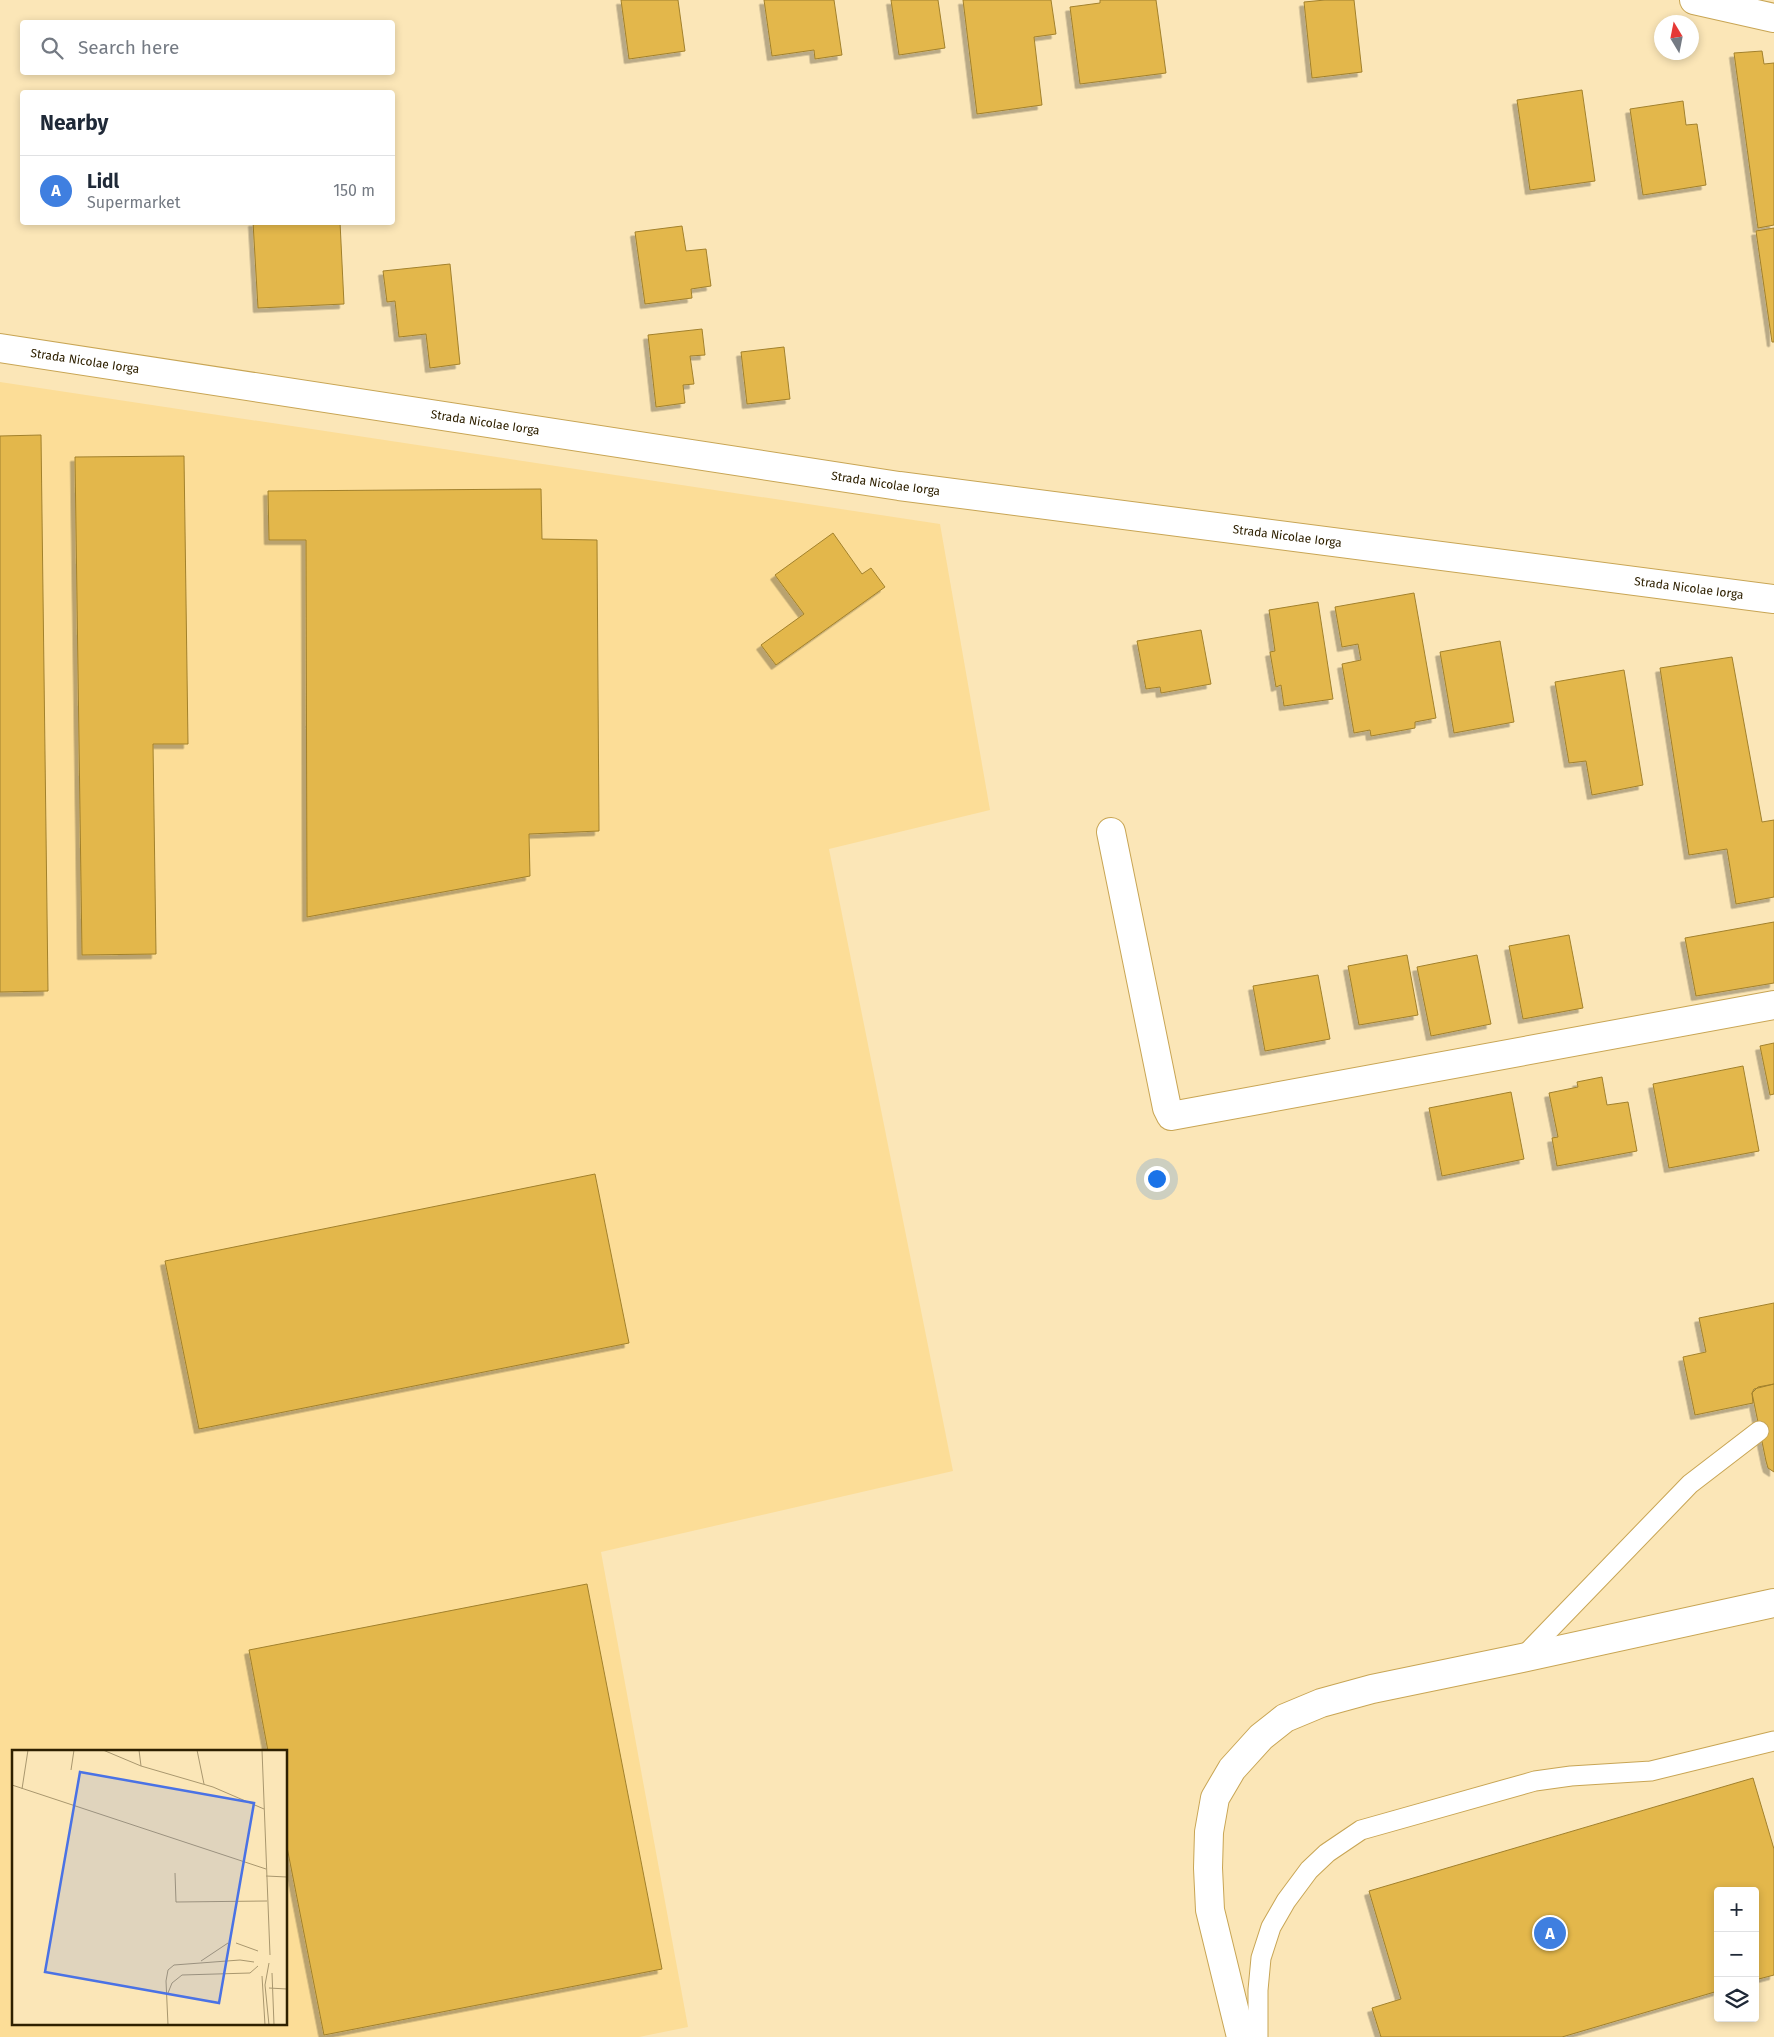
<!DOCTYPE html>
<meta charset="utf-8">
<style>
:root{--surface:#fff;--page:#f2f2f3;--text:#1f2937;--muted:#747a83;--line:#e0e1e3;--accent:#4a72e5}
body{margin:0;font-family:"Fira Sans",sans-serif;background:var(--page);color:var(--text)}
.controls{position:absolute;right:15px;bottom:15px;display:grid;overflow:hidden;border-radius:5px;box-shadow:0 2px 8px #0003}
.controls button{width:45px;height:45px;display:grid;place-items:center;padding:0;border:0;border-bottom:1px solid var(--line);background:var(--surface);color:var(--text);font:25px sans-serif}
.compass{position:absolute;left:1654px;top:15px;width:45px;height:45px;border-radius:50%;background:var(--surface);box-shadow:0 2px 8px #0003;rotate:350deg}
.you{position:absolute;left:1156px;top:1178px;width:18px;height:18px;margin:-12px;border:4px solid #fff;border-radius:50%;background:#1a73e8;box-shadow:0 0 0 8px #1a73e833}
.badge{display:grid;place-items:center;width:32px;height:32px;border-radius:50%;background:var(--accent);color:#fff;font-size:16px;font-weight:700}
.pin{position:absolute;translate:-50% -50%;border:2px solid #fff;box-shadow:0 1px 5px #0006}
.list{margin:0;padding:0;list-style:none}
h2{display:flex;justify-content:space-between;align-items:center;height:65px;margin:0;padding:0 20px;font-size:21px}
h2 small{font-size:16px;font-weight:400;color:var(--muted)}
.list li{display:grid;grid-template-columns:32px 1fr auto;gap:15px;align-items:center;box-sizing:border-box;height:70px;padding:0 20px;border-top:1px solid var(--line)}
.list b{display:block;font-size:19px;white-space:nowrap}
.list p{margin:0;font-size:16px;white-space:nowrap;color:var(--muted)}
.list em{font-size:16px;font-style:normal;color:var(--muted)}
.icon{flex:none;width:28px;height:28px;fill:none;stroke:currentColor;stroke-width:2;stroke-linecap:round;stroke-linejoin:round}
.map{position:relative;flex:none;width:1774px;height:2037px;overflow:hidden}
.search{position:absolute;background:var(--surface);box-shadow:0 2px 8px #0003;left:20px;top:20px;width:375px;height:55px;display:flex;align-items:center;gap:12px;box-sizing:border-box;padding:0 18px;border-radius:5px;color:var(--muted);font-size:19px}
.panel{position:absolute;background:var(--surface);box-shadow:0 2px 8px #0003;left:20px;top:90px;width:375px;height:135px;border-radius:5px}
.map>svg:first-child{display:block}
</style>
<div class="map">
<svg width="1774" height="2037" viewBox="0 0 1774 2037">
<defs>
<filter id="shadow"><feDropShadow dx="-4.5" dy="4.5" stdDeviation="0" flood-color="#0004"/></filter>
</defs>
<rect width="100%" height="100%" fill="#fbe6b7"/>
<path fill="#fcdd97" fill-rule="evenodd" d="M0 382 940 524 990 810 829 849 953 1471 601 1552 688 2027 639 2037H0ZM14 1751H286V2023H14Z"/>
<path fill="#e3b74c" stroke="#a2812c" filter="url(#shadow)" d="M621 0H678L685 51 629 59Z
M764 0H834L842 55 815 59 814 50 772 56Z
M891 0H938L945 48 899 55Z
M963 0H1051L1056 34 1034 37 1042 105 977 114Z
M1100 0H1156L1166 73 1080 84 1070 7 1100 3Z
M1325 0H1354L1362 72 1312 78 1304 2Z
M1762 51 1764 64 1774 63V225L1758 228 1734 53Z
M1582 90 1595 181 1530 190 1517 100Z
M1683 101 1686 125 1697 124 1706 185 1643 195 1630 109Z
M253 222H340L344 304 258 308Z
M682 226 686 251 706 249 711 286 691 289 692 298 645 304 635 232Z
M1774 228V342H1772L1756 231Z
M450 264 460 364 430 368 426 334 399 337 395 301 387 302 383 271Z
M702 329 705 355 690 356 694 384 683 385 685 403 656 407 648 335Z
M784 347 790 399 747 404 741 352Z
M41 435 48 991 0 992V436Z
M184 456 188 744H153L156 954 82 955 75 457Z
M541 489 542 539 597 540 599 831 529 834 530 876 307 917 306 540H269L268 491Z
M833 533 862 574 871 568 885 587 776 665 761 645 804 614 775 575Z
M1414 593 1436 718 1415 722V728L1371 736 1370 730 1354 733 1342 664 1361 660 1358 644 1342 647 1335 607Z
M1318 602 1333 699 1284 706 1281 685 1276 687 1270 652 1275 651 1269 610Z
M1201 630 1211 684 1161 693 1160 687 1146 689 1137 641Z
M1500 641 1514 722 1454 733 1440 652Z
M1732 657 1762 822 1774 820V897L1736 904 1727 849 1689 855 1660 668Z
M1624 670 1643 785 1592 795 1586 761 1569 763 1555 682Z
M1774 922V983L1696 996 1685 938Z
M1569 935 1583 1008 1523 1019 1509 946Z
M1407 955 1418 1015 1359 1025 1348 966Z
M1477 955 1491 1024 1431 1036 1417 967Z
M1318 975 1330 1039 1265 1051 1253 986Z
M1774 1043V1094L1770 1095 1760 1046Z
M1743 1066 1759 1151 1669 1168 1653 1084Z
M1602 1077 1607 1105 1628 1102 1637 1151 1557 1166 1552 1138 1558 1137 1549 1093 1578 1087 1577 1082Z
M1511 1092 1524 1159 1442 1176 1429 1108Z
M595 1174 629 1343 199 1429 165 1261Z
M1774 1303V1384L1754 1389 1752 1393 1753 1403 1695 1415 1683 1357 1706 1352 1699 1318Z
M1774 1384V1472L1768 1468 1766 1461 1752 1393 1758 1387Z
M587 1584 662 1969 324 2035 286 1842V1751H268L249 1650Z
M1753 1778 1774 1849V1975L1755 1980V1891H1718V1991L1562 2037H1381L1372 2008 1401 1999 1369 1891Z"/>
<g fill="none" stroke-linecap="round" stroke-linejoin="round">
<g stroke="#c8a554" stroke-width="21">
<path id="service" d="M1522 1658 1690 1484 1759 1431
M1258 2037V1990L1261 1958 1271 1927 1286 1901 1309 1870 1327 1853 1361 1830 1535 1781 1571 1776 1651 1771 1774 1741"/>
</g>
<g stroke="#c8a554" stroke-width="30">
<g id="minor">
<path d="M1694 0 1774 18"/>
<path id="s1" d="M0 348 899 486 1774 599"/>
<path d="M1111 832 1167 1108 1171 1116 1774 1005"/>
</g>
</g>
<g stroke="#c8a554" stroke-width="30">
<path id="secondary" d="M1241 2037 1210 1910 1208 1868 1209 1832 1215 1798 1232 1769 1261 1737 1285 1718 1321 1703 1372 1689 1522 1658 1774 1603"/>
</g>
<use href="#service" stroke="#fff" stroke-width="19"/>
<use href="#minor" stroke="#fff" stroke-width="28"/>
<use href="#secondary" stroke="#fff" stroke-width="28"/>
</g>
<g text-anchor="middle" stroke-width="4" stroke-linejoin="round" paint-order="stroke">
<g font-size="12" fill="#2e2000" stroke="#fbe6b7">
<text dy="4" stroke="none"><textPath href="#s1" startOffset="86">Strada Nicolae Iorga</textPath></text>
<text dy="4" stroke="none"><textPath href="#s1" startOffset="491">Strada Nicolae Iorga</textPath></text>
<text dy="4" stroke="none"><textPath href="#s1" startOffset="896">Strada Nicolae Iorga</textPath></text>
<text dy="4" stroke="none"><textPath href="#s1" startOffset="1301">Strada Nicolae Iorga</textPath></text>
<text dy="4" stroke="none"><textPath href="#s1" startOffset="1706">Strada Nicolae Iorga</textPath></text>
</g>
</g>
<g transform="translate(12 1750)">
<rect width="275" height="275" fill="#fbe6b7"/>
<path fill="none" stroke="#a9976e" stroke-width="1" d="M91 0 129 16 201 37 252 59M127 0 129 16M185 0 192 34M250 0 258 205M59 20 62 0M0 35 254 119M10 39 16 0M163 123 164 152 255 151M254 126 275 127M224 193 246 201M189 211 216 193M260 223 262 275M250 226 253 275M257 238 275 239M156 243 160 233 170 225 238 223 246 216M156 275 154 231 156 220 162 215 228 210 242 212M257 275 253 235 257 213"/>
<path fill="#4a72e5" fill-opacity="0.15" stroke="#4a72e5" stroke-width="2.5" d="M68 22 242 53 207 253 33 222Z"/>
<rect width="275" height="275" fill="none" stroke="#2e2000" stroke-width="2.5"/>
</g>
</svg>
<div class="controls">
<button>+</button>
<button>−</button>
<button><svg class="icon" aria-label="layers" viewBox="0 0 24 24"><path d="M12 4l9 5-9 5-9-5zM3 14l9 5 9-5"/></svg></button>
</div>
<svg class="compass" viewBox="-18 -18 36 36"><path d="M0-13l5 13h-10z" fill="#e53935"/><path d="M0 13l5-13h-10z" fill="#747a83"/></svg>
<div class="you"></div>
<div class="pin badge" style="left:1550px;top:1933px;background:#3f7fe0">A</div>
<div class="search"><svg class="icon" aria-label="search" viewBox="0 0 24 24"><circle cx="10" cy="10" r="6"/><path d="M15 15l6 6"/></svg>Search here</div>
<section class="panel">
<h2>Nearby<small></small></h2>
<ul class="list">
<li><span class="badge" style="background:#3f7fe0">A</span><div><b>Lidl</b><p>Supermarket</p></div><em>150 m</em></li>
</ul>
</section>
</div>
